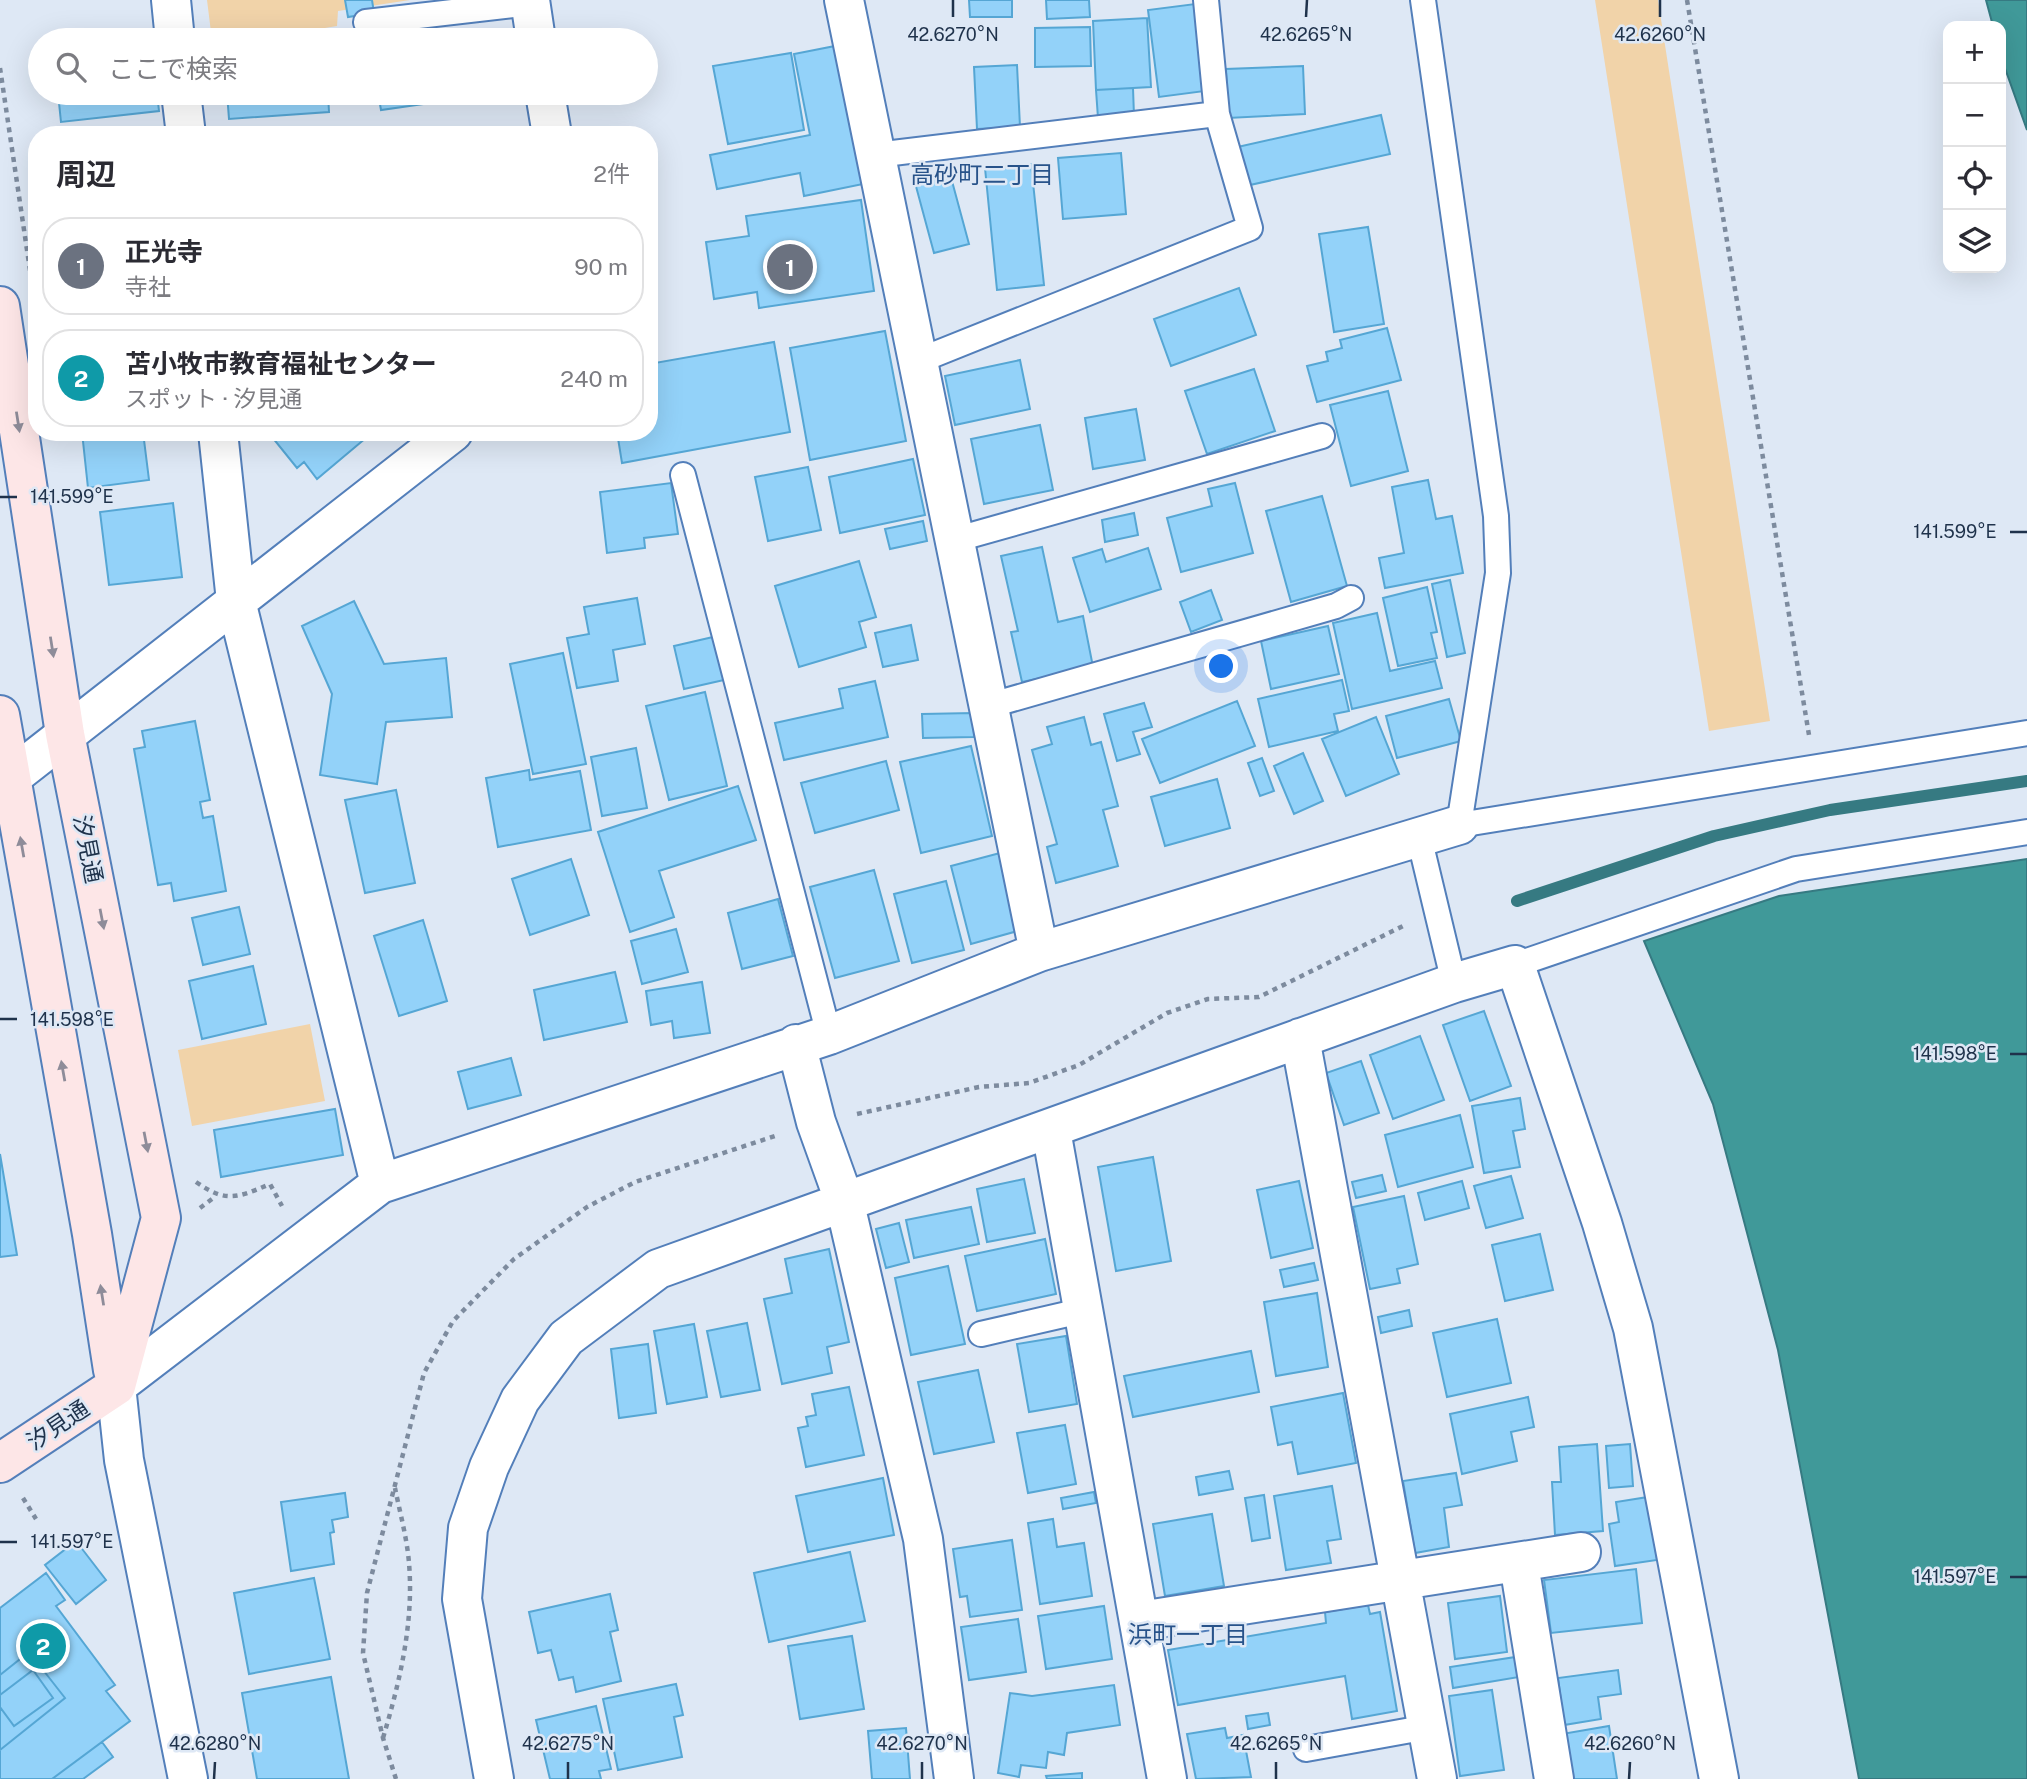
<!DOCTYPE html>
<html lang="ja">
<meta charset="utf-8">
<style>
:root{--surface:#fff;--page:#f2f2f3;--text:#2b2b33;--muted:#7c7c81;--line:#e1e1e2;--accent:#7c3aed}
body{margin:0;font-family:"Public Sans","Noto Sans JP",sans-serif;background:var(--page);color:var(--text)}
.controls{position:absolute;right:21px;top:21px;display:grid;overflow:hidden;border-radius:14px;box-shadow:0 7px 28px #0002}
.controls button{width:63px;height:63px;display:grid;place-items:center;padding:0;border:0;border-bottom:2px solid var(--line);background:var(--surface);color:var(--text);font:35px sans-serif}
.you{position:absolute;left:1222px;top:667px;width:24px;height:24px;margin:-18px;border:5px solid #fff;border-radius:50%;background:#1a73e8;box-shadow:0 0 0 10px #1a73e833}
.badge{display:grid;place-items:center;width:46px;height:46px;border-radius:50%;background:var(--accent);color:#fff;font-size:23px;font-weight:700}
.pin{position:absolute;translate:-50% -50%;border:4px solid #fff;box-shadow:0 2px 7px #0006}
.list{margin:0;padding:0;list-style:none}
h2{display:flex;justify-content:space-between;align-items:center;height:91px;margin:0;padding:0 28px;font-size:30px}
h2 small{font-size:23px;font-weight:400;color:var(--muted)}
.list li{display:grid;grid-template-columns:46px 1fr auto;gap:21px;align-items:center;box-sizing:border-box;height:98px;margin:0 14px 14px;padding:0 14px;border:2px solid var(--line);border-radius:28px}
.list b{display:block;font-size:26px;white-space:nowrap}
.list p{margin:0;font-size:23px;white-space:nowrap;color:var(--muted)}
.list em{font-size:23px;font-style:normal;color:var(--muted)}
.icon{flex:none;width:38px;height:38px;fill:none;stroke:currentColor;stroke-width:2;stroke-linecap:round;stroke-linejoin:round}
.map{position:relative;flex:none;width:2027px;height:1779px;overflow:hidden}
.search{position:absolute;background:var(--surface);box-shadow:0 7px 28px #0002;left:28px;top:28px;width:630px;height:77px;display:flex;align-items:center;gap:18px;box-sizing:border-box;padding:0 24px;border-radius:38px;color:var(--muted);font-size:26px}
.panel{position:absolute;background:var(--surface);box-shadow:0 7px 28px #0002;left:28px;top:126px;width:630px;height:315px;border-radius:28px}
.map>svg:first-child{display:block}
</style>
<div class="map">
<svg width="2027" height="1779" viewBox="0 0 2027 1779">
<rect width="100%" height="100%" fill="#dee8f5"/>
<path fill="#f1d3a9" d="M207 0H410L338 11 337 26 307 31V40H212Z
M1595 0H1658L1770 721 1709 731Z
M310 1024 325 1101 192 1126 178 1050Z"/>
<path fill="#409999" stroke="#367a82" stroke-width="2" d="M1986 0H2027V130L2001 57V26H1993Z
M2027 859V1779H1859L1778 1350 1713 1104 1644 941 1779 896Z"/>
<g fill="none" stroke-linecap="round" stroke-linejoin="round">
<path stroke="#367a82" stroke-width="12" d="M1517 901 1714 836 1830 810 2027 781"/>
</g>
<path fill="#93d2f9" stroke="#55a6d4" stroke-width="2" d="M345 0H372L374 13 348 17Z
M969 0H1012V17H970Z
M1046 0H1089L1090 17 1047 19Z
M1195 4 1205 91 1159 97 1148 10Z
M1147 18 1151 87 1096 90 1093 21Z
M1090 27 1091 66 1035 67V28Z
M150 31 151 40H68Z
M368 33V40H311V37Z
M835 46 863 184 804 196 800 173 717 189 710 155 810 135 794 54Z
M791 53 804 130 728 144 713 66Z
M1017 65 1020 127 977 129 974 67Z
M1303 66 1305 114 1228 118 1226 69Z
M1133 88 1134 116 1098 118 1096 90Z
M58 93H157L159 111 61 122Z
M227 93H328L329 112 229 119Z
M378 93H459V99L381 110Z
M463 93H529V94L464 100Z
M1381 115 1390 154 1241 187 1233 148Z
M1121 153 1126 214 1063 219 1058 158Z
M1031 164 1044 285 997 290 985 168Z
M949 170 969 244 934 253 914 179Z
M861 200 874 291 759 308 757 292 714 299 706 242 749 236 746 216Z
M1368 227 1384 324 1334 332 1319 234Z
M1239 288 1256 335 1171 366 1154 319Z
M1387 328 1401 380 1317 402 1307 366 1328 361 1326 352 1342 348 1340 340Z
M885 331 906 441 810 460 790 348Z
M774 342 790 432 622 463 617 432H649V364Z
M1020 360 1030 409 955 425 945 376Z
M1254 369 1275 431 1207 454 1185 391Z
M1388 391 1408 471 1351 486 1330 405Z
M1136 409 1145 460 1093 469 1085 418Z
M1040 425 1053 490 984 504 971 439Z
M82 432H143L149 480 88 488Z
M268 432H373L317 479 304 462 297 468Z
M913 459 925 515 840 533 829 477Z
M808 467 821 530 768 541 755 477Z
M1428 480 1436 519 1452 516 1463 573 1385 588 1379 558 1404 553 1392 487Z
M671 483 678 534 644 538 645 548 607 553 600 492Z
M1235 483 1253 553 1181 572 1167 518 1212 506 1208 489Z
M1322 496 1347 586 1291 602 1266 511Z
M173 503 182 577 109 585 100 512Z
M1134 513 1138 535 1105 542 1102 520Z
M923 521 927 541 890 549 885 529Z
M1042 547 1058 622 1083 616 1093 667 1022 682 1011 632 1018 631 1001 556Z
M1148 548 1161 589 1090 612 1073 558 1102 549 1106 562Z
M859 561 876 617 859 622 866 647 799 667 775 586Z
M1450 580 1465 653 1447 657 1432 584Z
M1427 587 1437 632 1431 633 1437 658 1398 666 1383 598Z
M1211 590 1222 620 1191 632 1180 602Z
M637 598 645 644 613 650 618 681 577 688 567 638 589 634 584 607Z
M354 601 384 664 446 658 452 717 386 722 377 784 320 775 332 694 302 626Z
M1377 613 1390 671 1435 661 1442 688 1352 709 1333 623Z
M911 625 918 660 883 667 875 633Z
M1328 626 1339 674 1271 689 1261 641Z
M713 637 724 680 684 689 674 646Z
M563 653 586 764 533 774 510 664Z
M1342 680 1349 711 1334 714 1338 731 1269 747 1258 699Z
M875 681 888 737 784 760 775 723 843 708 839 689Z
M705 692 727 786 669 800 646 706Z
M1449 699 1461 741 1397 758 1386 716Z
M1237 701 1255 746 1160 783 1142 739Z
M1144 703 1152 727 1133 732 1140 754 1117 761 1104 714Z
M973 713 974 737 923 738 922 714Z
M1084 717 1091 745 1101 742 1118 806 1103 810 1118 866 1056 883 1047 847 1057 844 1032 750 1052 744 1047 727Z
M1376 717 1399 774 1346 796 1322 739Z
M195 721 210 800 200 802 203 818 213 816 226 891 174 901 171 883 158 885 134 749 145 747 142 731Z
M971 746 992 836 921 853 900 762Z
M636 748 647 808 602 816 591 757Z
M1303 753 1323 801 1294 814 1274 766Z
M1262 758 1274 791 1260 796 1248 763Z
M886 761 899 810 815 833 801 783Z
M529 770 530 780 580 771 591 830 498 847 486 778Z
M1217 779 1230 828 1165 846 1151 797Z
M738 786 756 840 659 871 674 917 630 932 598 832Z
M396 790 415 883 365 893 345 800Z
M1000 853 1021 930 971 944 951 866Z
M571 859 589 915 530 935 512 879Z
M874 870 899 961 835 978 810 887Z
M946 881 964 950 912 963 894 894Z
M778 899 793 956 742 969 728 913Z
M239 907 250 954 203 965 192 918Z
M423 920 447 1001 399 1016 374 936Z
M676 929 688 972 642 984 631 941Z
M253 966 266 1024 202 1039 189 981Z
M615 972 627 1022 544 1040 534 990Z
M702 982 710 1033 674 1038 672 1021 651 1025 646 991Z
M1484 1011 1511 1086 1470 1101 1443 1025Z
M1420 1036 1444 1100 1393 1119 1370 1055Z
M511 1058 521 1095 468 1109 458 1072Z
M1361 1061 1379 1113 1344 1125 1326 1073Z
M1520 1098 1525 1129 1513 1131 1520 1167 1484 1173 1472 1106Z
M335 1109 343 1155 221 1177 214 1130Z
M1460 1115 1473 1167 1398 1187 1385 1135Z
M0 1154 17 1255 0 1257Z
M1153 1157 1171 1261 1116 1271 1098 1167Z
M1382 1175 1386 1191 1356 1198 1352 1182Z
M1511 1176 1523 1218 1486 1228 1474 1186Z
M1024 1179 1035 1233 987 1242 977 1189Z
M1299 1181 1313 1248 1271 1258 1257 1190Z
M1462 1181 1469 1208 1425 1220 1418 1193Z
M1404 1196 1418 1264 1397 1269 1400 1283 1370 1289 1353 1207Z
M971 1207 979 1244 914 1258 906 1220Z
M899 1223 909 1262 886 1268 876 1229Z
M1540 1234 1553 1290 1505 1301 1492 1245Z
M1045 1239 1056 1294 977 1311 965 1256Z
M829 1249 849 1342 827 1347 832 1373 782 1384 764 1299 792 1293 785 1259Z
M1314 1263 1318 1280 1284 1287 1280 1270Z
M948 1266 965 1344 911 1355 895 1278Z
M1317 1293 1328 1367 1276 1376 1264 1302Z
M1409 1310 1412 1326 1381 1333 1378 1317Z
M1497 1319 1511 1383 1447 1397 1433 1333Z
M747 1323 760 1390 721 1397 707 1331Z
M694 1324 707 1397 667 1404 654 1331Z
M1066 1336 1077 1404 1029 1412 1017 1344Z
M648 1344 656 1413 619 1418 611 1349Z
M1251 1351 1259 1392 1133 1417 1124 1376Z
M978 1370 994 1442 934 1454 918 1382Z
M849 1387 864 1455 806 1467 798 1428 808 1426 806 1417 816 1415 812 1394Z
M1343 1393 1356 1463 1298 1474 1292 1442 1278 1445 1271 1407Z
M1528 1397 1534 1427 1511 1432 1517 1461 1462 1474 1450 1414Z
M1065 1425 1076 1484 1028 1493 1017 1433Z
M1597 1444 1603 1531 1555 1535 1552 1482H1561L1559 1447Z
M1630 1444 1633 1486 1609 1488 1606 1446Z
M1229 1471 1233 1489 1199 1495 1196 1477Z
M1456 1473 1462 1505 1444 1508 1449 1547 1415 1553 1403 1481Z
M883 1478 894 1535 808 1552 796 1496Z
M1332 1486 1341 1539 1327 1541 1331 1563 1286 1570 1274 1496Z
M1094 1492 1096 1503 1063 1509 1061 1498Z
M345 1493 348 1517 332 1520 334 1532 330 1533 334 1564 291 1571 281 1502Z
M1264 1495 1270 1538 1252 1541 1245 1498Z
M1648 1497 1657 1560 1615 1566 1609 1524 1619 1522 1616 1502Z
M1212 1514 1224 1586 1165 1596 1153 1524Z
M1053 1519 1057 1547 1084 1543 1092 1596 1040 1604 1028 1523Z
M1012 1540 1022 1610 970 1617 967 1596 960 1597 953 1549Z
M76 1541 106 1580 76 1604 45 1565Z
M850 1552 865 1621 769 1642 754 1573Z
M1636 1569 1642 1623 1551 1633 1544 1580Z
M46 1573 65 1600 56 1606 115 1685 106 1691 130 1721 52 1779H0V1608Z
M314 1578 330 1659 249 1674 234 1593Z
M610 1594 618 1630 610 1632 621 1681 576 1692 573 1677 559 1680 551 1650 538 1653 529 1612Z
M1500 1596 1507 1652 1455 1659 1448 1603Z
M1368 1605 1370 1614 1380 1612 1397 1711 1352 1719 1345 1676 1178 1705 1168 1650 1326 1623 1325 1612Z
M1104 1606 1112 1659 1046 1669 1038 1616Z
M1018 1619 1026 1672 969 1680 961 1627Z
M852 1636 864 1709 800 1719 788 1646Z
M29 1652 65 1698 0 1750V1675Z
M1522 1656 1525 1676 1453 1688 1450 1667Z
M33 1670 53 1698 14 1726 0 1707V1695Z
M1618 1670 1621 1694 1598 1697 1601 1719 1564 1725 1558 1678Z
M331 1677 349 1779H257L242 1693Z
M676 1684 683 1715 674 1717 682 1757 618 1770 603 1699Z
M1114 1685 1120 1725 1067 1733 1064 1755 1048 1752 1046 1768 1021 1765 1019 1777 998 1773 1010 1693 1032 1696Z
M1492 1690 1504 1770 1460 1776 1449 1696Z
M596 1706 611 1769 599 1771 601 1779H550L536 1720Z
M1268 1713 1270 1725 1248 1729 1246 1716Z
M1609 1726 1617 1779H1569L1562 1734Z
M906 1728 910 1779H872L868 1731Z
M1225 1728 1227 1738 1243 1735 1251 1777 1196 1779 1187 1734Z
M102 1742 113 1757 83 1779H52Z
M1082 1773V1779H1047L1046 1776Z"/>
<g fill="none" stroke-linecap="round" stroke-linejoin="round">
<g stroke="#537fba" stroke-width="28">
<path id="lane" d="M1423 0 1496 516 1498 573 1459 825 2027 733
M366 22 530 3
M876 155 1217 114
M918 361 1250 228 1217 114 1206 0
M683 475 829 1035
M954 540 1322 436
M988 706 1336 606 1351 598
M1419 837 1454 983
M1515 965 1796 869 2027 832
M981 1334 1085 1310
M1306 1749 1428 1727"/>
</g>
<g stroke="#537fba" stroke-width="42">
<path id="street" d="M171 0 175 40
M530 0 536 40
M844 0 1039 952
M181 93 186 135
M545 93 552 135
M218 432 236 601 380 1184
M0 786 453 432
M1300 1038 1437 1779
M796 1044 816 1122 844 1200 923 1539 954 1779
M1051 1130 1167 1779
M1519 1564 1554 1779
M1140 1621 1581 1552
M188 1779 124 1460 116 1386 380 1184 829 1035 1039 952 1459 825
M494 1779 462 1599 468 1528 489 1467 520 1400 566 1338 658 1269 1454 983 1515 965 1602 1223 1633 1328 1719 1779"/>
</g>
<g stroke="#537fba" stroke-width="42">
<path id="secondary" d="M0 306 65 734 161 1218 116 1386 0 1463
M0 715 92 1234 113 1370"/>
</g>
<path stroke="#7d8b9e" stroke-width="4.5" stroke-dasharray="5 5" stroke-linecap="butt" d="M1687 0 1809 735
M0 68 31 277
M857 1114 979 1087 1029 1083 1079 1065 1167 1013 1208 999 1259 997 1407 924
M196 1182C226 1203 237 1198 270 1184L282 1206
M200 1208 216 1196
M23 1498 36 1519
M383 1738C400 1681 414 1622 409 1563 407 1538 400 1513 395 1488
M396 1779 383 1738 363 1653 367 1593 424 1373 453 1321 514 1259 587 1207 635 1182 778 1135"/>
<use href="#lane" stroke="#fff" stroke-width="24"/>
<use href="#street" stroke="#fff" stroke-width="38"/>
<use href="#secondary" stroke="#fde6e7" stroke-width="38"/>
</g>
<defs><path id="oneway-solid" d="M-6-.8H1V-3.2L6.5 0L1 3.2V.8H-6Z" transform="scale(1.75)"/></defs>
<g fill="#8e8c99">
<use href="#oneway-solid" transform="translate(18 422) rotate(81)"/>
<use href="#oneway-solid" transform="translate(52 647) rotate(81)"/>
<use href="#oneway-solid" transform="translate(22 847) rotate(-100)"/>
<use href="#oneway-solid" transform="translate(102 919) rotate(79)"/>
<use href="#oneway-solid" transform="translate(63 1071) rotate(-100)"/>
<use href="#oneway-solid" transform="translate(146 1142) rotate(79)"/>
<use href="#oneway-solid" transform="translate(102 1295) rotate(-99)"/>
</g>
<path fill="none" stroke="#1f324b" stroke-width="2.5" d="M953 17V0M1306 17 1307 0M1660 17V0M0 497H17M2010 532H2027M0 1019H17M2010 1054H2027M0 1542H17M2010 1577H2027M214 1779 215 1762M568 1779V1762M922 1779V1762M1276 1779V1762M1629 1779 1630 1762"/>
<g text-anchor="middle" stroke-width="5" stroke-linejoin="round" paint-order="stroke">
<g font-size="23" fill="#1f324b" stroke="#dee8f5">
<text transform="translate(88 849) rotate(79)" y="8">汐見通</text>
<text transform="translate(58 1425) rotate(-34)" y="8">汐見通</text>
</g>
<g font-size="24" fill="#28538a" stroke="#dee8f5">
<text x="982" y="183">高砂町二丁目</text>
<text x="1188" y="1643">浜町一丁目</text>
</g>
</g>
<g font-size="18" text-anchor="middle" fill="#1f324b" stroke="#dee8f5" stroke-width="5" stroke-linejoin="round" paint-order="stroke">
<text x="953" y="41">42.6270°N</text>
<text x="1306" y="41">42.6265°N</text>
<text x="1660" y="41">42.6260°N</text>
<text x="72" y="503">141.599°E</text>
<text x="1955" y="538">141.599°E</text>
<text x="72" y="1026">141.598°E</text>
<text x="1955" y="1060">141.598°E</text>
<text x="72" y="1548">141.597°E</text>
<text x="1955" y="1583">141.597°E</text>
<text x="215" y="1750">42.6280°N</text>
<text x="568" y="1750">42.6275°N</text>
<text x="922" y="1750">42.6270°N</text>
<text x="1276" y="1750">42.6265°N</text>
<text x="1630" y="1750">42.6260°N</text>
</g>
</svg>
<div class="controls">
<button>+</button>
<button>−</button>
<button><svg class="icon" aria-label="locate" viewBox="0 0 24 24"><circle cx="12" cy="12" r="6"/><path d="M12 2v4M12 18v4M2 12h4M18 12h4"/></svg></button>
<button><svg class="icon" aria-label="layers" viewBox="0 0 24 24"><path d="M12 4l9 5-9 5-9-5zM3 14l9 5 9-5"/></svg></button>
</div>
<div class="you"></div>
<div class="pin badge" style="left:790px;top:267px;background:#6b7280">1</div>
<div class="pin badge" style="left:43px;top:1646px;background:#0f9aa8">2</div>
<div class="search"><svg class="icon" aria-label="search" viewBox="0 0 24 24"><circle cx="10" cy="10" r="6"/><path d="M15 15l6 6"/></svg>ここで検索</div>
<section class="panel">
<h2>周辺<small>2件</small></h2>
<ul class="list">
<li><span class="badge" style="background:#6b7280">1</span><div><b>正光寺</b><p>寺社</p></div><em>90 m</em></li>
<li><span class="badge" style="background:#0f9aa8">2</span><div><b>苫小牧市教育福祉センター</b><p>スポット · 汐見通</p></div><em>240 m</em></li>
</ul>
</section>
</div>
